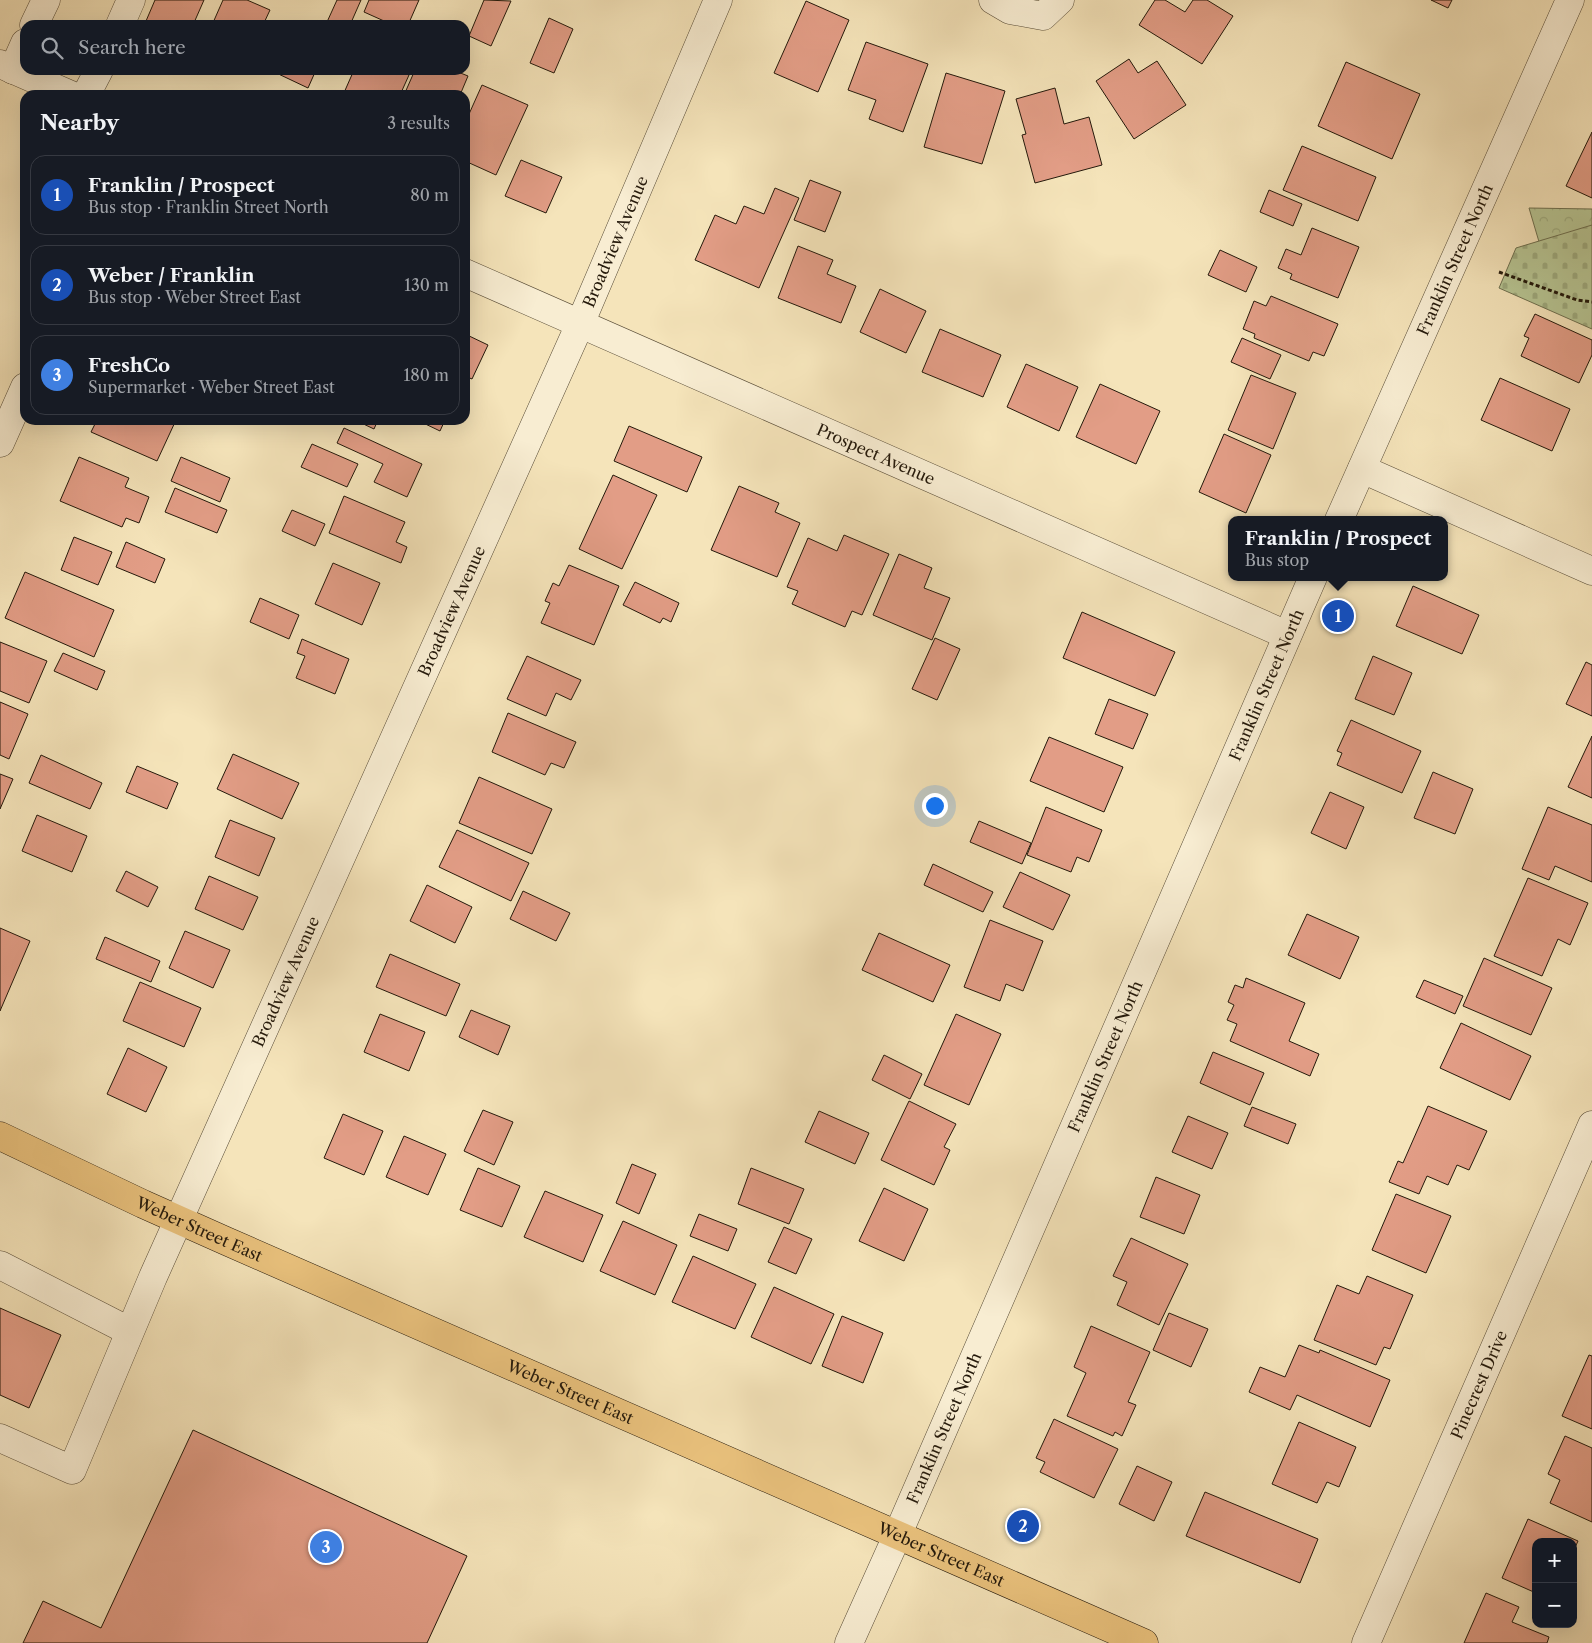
<!DOCTYPE html>
<meta charset="utf-8">
<style>
:root{--surface:#171b24;--page:#20242c;--text:#f1f3f6;--muted:#9ea1a6;--line:#363941;--accent:#c59692}
body{margin:0;font-family:"Libre Caslon Text",serif;background:var(--page);color:var(--text)}
.controls{position:absolute;right:15px;bottom:15px;display:grid;overflow:hidden;border-radius:10px;box-shadow:0 5px 20px #0002}
.controls button{width:45px;height:45px;display:grid;place-items:center;padding:0;border:0;border-bottom:1px solid var(--line);background:var(--surface);color:var(--text);font:25px sans-serif}
.you{position:absolute;left:934px;top:805px;width:18px;height:18px;margin:-12px;border:4px solid #fff;border-radius:50%;background:#1a73e8;box-shadow:0 0 0 8px #1a73e833}
.badge{display:grid;place-items:center;width:32px;height:32px;border-radius:50%;background:var(--accent);color:#fff;font-size:16px;font-weight:700}
.pin{position:absolute;translate:-50% -50%;border:2px solid #fff;box-shadow:0 1px 5px #0006}
.popup{position:absolute;left:1228px;top:516px;width:220px;height:65px;box-sizing:border-box;display:grid;place-content:center;border-radius:10px;background:var(--surface);filter:drop-shadow(0 1px 4px #0005);font-size:16px;white-space:nowrap;color:var(--muted)}
.popup b{font-size:19px;color:var(--text)}
.popup::after{content:'';position:absolute;left:50%;top:100%;margin-left:-10px;border:10px solid transparent;border-top-color:var(--surface)}
.list{margin:0;padding:0;list-style:none}
h2{display:flex;justify-content:space-between;align-items:center;height:65px;margin:0;padding:0 20px;font-size:21px}
h2 small{font-size:16px;font-weight:400;color:var(--muted)}
.list li{display:grid;grid-template-columns:32px 1fr auto;gap:15px;align-items:center;box-sizing:border-box;height:80px;margin:0 10px 10px;padding:0 10px;border:1px solid var(--line);border-radius:15px}
.list b{display:block;font-size:19px;white-space:nowrap}
.list p{margin:0;font-size:16px;white-space:nowrap;color:var(--muted)}
.list em{font-size:16px;font-style:normal;color:var(--muted)}
.icon{flex:none;width:28px;height:28px;fill:none;stroke:currentColor;stroke-width:2;stroke-linecap:round;stroke-linejoin:round}
.map{position:relative;flex:none;width:1592px;height:1643px;overflow:hidden}
.search{position:absolute;background:var(--surface);box-shadow:0 5px 20px #0002;left:20px;top:20px;width:450px;height:55px;display:flex;align-items:center;gap:12px;box-sizing:border-box;padding:0 18px;border-radius:15px;color:var(--muted);font-size:19px}
.panel{position:absolute;background:var(--surface);box-shadow:0 5px 20px #0002;left:20px;top:90px;width:450px;height:335px;border-radius:15px}
.map>svg:first-child{display:block}
</style>
<div class="map">
<svg width="1592" height="1643" viewBox="0 0 1592 1643">
<defs>
<pattern id="forest-crowns" width="20" height="18" patternUnits="userSpaceOnUse" patternTransform="scale(1.25)"><rect width="20" height="18" fill="#b7c593"/><path d="M2 6a3 3 0 1 1 6 0M12 15a3 3 0 1 1 6 0" fill="none" stroke="#9da97d"/></pattern>
<pattern id="cemetery-stones" width="16" height="16" patternUnits="userSpaceOnUse" patternTransform="scale(1.25)"><rect width="16" height="16" fill="#b7c593"/><path d="M2 7V4a2 2 0 0 1 4 0v3zM10 15v-3a2 2 0 0 1 4 0v3z" fill="#9da97d"/></pattern>
</defs>
<rect width="100%" height="100%" fill="#f5e4ba"/>
<filter id="stains"><feTurbulence type="fractalNoise" baseFrequency=".004" numOctaves="4"/><feColorMatrix values="0 0 0 0 .2 0 0 0 0 .09 0 0 0 0 .02 0 0 0 .5 -.17"/></filter>
<radialGradient id="worn" r=".72"><stop offset=".6" stop-color="#630" stop-opacity="0"/><stop offset="1" stop-color="#630" stop-opacity=".3"/></radialGradient>
<path fill="url(#forest-crowns)" stroke="#6e6f4f" d="M1529 208 1592 209V284L1553 289Z"/>
<path fill="url(#cemetery-stones)" stroke="#6e6f4f" d="M1592 225V329L1499 288 1516 248Z"/>
<path fill="#e29d86" stroke="#24190b" d="M155 0H204L193 25H155L146 21Z
M223 0H247L270 10 263 25H212Z
M337 0H361L350 25H334L327 22Z
M369 0H419L408 25H393L364 12Z
M484 0 511 1 491 46 469 36Z
M1155 0H1165L1185 12 1193 0H1207L1233 16 1202 64 1139 25Z
M1431 0H1452L1448 8Z
M806 1 849 20 818 92 774 73Z
M549 18 573 29 554 73 530 63Z
M866 42 928 64 903 132 869 119 876 100 848 90Z
M1129 59 1138 73 1157 61 1186 105 1134 139 1096 81Z
M1346 62 1420 94 1392 159 1318 126Z
M270 70H316L308 88Z
M354 70H397L409 75 400 95H343Z
M415 70H453L468 76 460 95H404Z
M946 73 1005 91 982 164 924 147Z
M482 85 528 105 496 175 465 161V123Z
M1055 88 1064 124 1089 117 1102 165 1035 183 1022 135 1026 134 1016 99Z
M1592 132V198L1566 186Z
M1302 146 1376 177 1358 221 1283 190Z
M521 160 562 177 546 213 505 196Z
M810 180 841 192 825 232 794 220Z
M775 188 799 198 759 288 695 260 715 215 736 224 744 206 764 214Z
M1269 190 1302 204 1293 226 1260 212Z
M1312 228 1359 247 1338 298 1290 279 1292 274 1278 268 1286 249 1301 255Z
M798 246 833 260 827 274 856 286 841 323 778 298Z
M1220 250 1257 267 1246 292 1208 275Z
M880 289 926 311 906 353 860 332Z
M1271 296 1338 324 1324 356 1313 352 1309 361 1254 338 1255 334 1243 329 1254 301 1266 306Z
M1535 314 1592 340V355L1579 383 1521 356 1529 338 1524 336Z
M940 329 1001 355 983 397 922 372Z
M465 334 488 345 472 379 465 376Z
M1242 338 1281 355 1270 379 1231 362Z
M1026 364 1078 387 1059 431 1007 407Z
M1251 375 1296 393 1273 449 1228 430Z
M1500 378 1570 409 1552 451 1481 420Z
M1100 384 1160 411 1136 464 1076 437Z
M97 420H176L157 461 91 432Z
M355 420H378L374 429Z
M417 420H445L440 431Z
M629 426 702 457 687 492 614 461Z
M344 428 422 464 407 497 374 482 383 464 337 443Z
M1224 434 1271 455 1246 513 1199 492Z
M312 444 358 464 347 487 301 467Z
M79 457 129 478 125 487 149 497 139 523 126 518 122 527 60 501Z
M181 457 230 478 220 502 171 481Z
M613 475 657 495 622 569 579 549Z
M739 486 779 503 775 512 800 523 777 577 711 550Z
M175 488 227 510 217 533 165 512Z
M344 496 405 522 396 542 407 547 401 563 329 533Z
M292 510 325 524 315 546 282 531Z
M844 535 889 554 862 615 852 611 845 627 792 604 798 591 787 587 808 538 837 551Z
M74 537 112 552 98 585 61 570Z
M126 542 165 559 155 583 116 567Z
M899 554 932 568 924 588 950 598 932 640 873 615Z
M333 563 380 583 362 625 315 604Z
M569 565 619 586 594 645 541 623 550 603 545 601 553 583 559 586Z
M25 572 114 610 94 657 5 618Z
M635 582 679 603 671 622 663 618 660 623 623 605Z
M1413 586 1479 615 1462 654 1396 626Z
M260 598 299 615 289 639 250 622Z
M1082 612 1175 652 1155 696 1063 658Z
M935 638 960 649 937 700 912 689Z
M302 639 349 659 335 694 296 678 305 656 297 653Z
M0 642 47 661 29 703 0 691Z
M63 653 105 671 97 690 54 671Z
M527 656 581 680 571 700 556 693 546 716 507 699Z
M1373 656 1412 673 1394 715 1355 699Z
M1586 662 1592 665V716L1566 704Z
M1109 699 1148 714 1133 749 1095 734Z
M0 702 28 714 9 759 0 755Z
M508 713 576 742 564 768 551 763 545 775 492 752Z
M1351 720 1421 751 1402 793 1337 765 1342 753 1337 751Z
M1592 736V798L1568 787Z
M1049 737 1123 767 1104 812 1030 781Z
M233 754 299 783 282 819 217 789Z
M41 755 102 783 90 809 29 783Z
M137 766 178 783 167 809 126 792Z
M1433 772 1473 789 1455 834 1414 818Z
M0 774 13 779 0 809Z
M479 777 552 809 532 854 459 823Z
M1330 792 1364 807 1346 849 1311 833Z
M1046 807 1102 830 1089 862 1077 857 1071 872 1027 855Z
M1548 807 1592 825V882L1555 866 1549 880 1522 869Z
M37 815 87 836 72 872 22 851Z
M230 820 275 838 259 876 215 857Z
M979 821 1031 843 1022 864 970 842Z
M457 830 529 863 511 901 439 867Z
M933 864 993 892 983 912 924 885Z
M126 871 158 887 148 907 116 891Z
M1020 872 1070 895 1053 930 1003 907Z
M209 876 258 897 243 930 195 909Z
M1528 878 1588 903 1570 945 1558 939 1542 976 1494 956Z
M427 885 472 907 455 943 410 921Z
M523 891 570 913 556 941 510 919Z
M1307 914 1359 937 1340 979 1288 955Z
M990 920 1043 941 1023 991 1006 984 1000 1001 964 987Z
M0 928 30 941 0 1011Z
M185 931 230 950 213 988 169 968Z
M879 933 950 965 933 1002 862 970Z
M105 937 160 961 151 982 96 959Z
M390 954 460 984 446 1016 376 987Z
M1484 958 1552 988 1531 1035 1463 1006Z
M1246 978 1305 1003 1289 1041 1319 1054 1310 1076 1230 1041 1237 1024 1227 1020 1234 1005 1228 1002 1235 985 1243 988Z
M1424 980 1463 996 1455 1014 1416 997Z
M140 982 201 1008 184 1047 123 1021Z
M471 1010 510 1026 498 1055 459 1037Z
M380 1014 425 1032 409 1071 364 1052Z
M956 1014 1001 1034 969 1105 924 1085Z
M1461 1023 1531 1056 1510 1100 1440 1068Z
M128 1048 167 1067 146 1112 107 1094Z
M1213 1052 1264 1073 1250 1105 1200 1083Z
M884 1055 922 1074 910 1099 872 1080Z
M909 1101 956 1124 944 1147 950 1150 934 1185 881 1160Z
M1428 1106 1487 1131 1469 1170 1457 1165 1448 1185 1427 1176 1419 1194 1389 1182 1398 1161 1403 1163Z
M1252 1107 1296 1124 1288 1144 1244 1126Z
M483 1110 513 1122 494 1165 464 1151Z
M819 1111 869 1133 855 1164 805 1142Z
M343 1114 383 1131 364 1175 324 1158Z
M1188 1116 1228 1133 1212 1169 1172 1152Z
M404 1136 446 1154 428 1195 386 1177Z
M632 1164 656 1174 639 1214 616 1203Z
M478 1168 520 1186 502 1227 460 1210Z
M751 1168 804 1189 789 1224 738 1204Z
M1156 1177 1200 1195 1184 1234 1140 1217Z
M884 1188 928 1209 904 1261 859 1241Z
M545 1191 603 1215 583 1262 524 1237Z
M1396 1194 1451 1216 1426 1273 1372 1250Z
M699 1214 737 1229 728 1251 690 1236Z
M623 1221 677 1245 655 1295 600 1271Z
M784 1227 812 1239 796 1274 768 1262Z
M1131 1238 1188 1264 1159 1325 1117 1305 1127 1282 1113 1276Z
M693 1256 756 1284 735 1329 672 1302Z
M1367 1276 1413 1295 1390 1349 1384 1347 1376 1365 1314 1340 1337 1285 1359 1294Z
M774 1287 834 1314 811 1364 751 1337Z
M0 1308 61 1335 29 1408 0 1395Z
M1169 1313 1208 1329 1191 1367 1153 1350Z
M842 1316 883 1333 863 1383 822 1366Z
M1091 1326 1150 1352 1128 1402 1136 1405 1122 1436 1115 1432 1113 1436 1067 1416 1086 1373 1074 1367Z
M1299 1345 1319 1353 1320 1350 1390 1380 1370 1427 1297 1395 1290 1410 1249 1392 1260 1367 1285 1377Z
M1589 1355 1592 1356V1429L1562 1416Z
M1054 1419 1118 1449 1094 1498 1040 1472 1045 1462 1036 1458Z
M1299 1422 1356 1447 1339 1487 1327 1482 1317 1503 1272 1484Z
M193 1430 467 1556 427 1643H23L43 1601 101 1628Z
M1565 1436 1592 1448V1522L1550 1503 1560 1480 1548 1474Z
M1137 1466 1172 1482 1154 1521 1119 1504Z
M1205 1492 1318 1539 1300 1583 1186 1536Z
M1528 1519 1578 1541 1573 1552V1542H1536V1593L1502 1578Z
M1486 1593 1519 1607 1512 1622 1549 1637 1547 1643H1464Z"/>
<g fill="none" stroke-linecap="round" stroke-linejoin="round">
<g stroke="#584c37" stroke-width="29">
<g id="minor">
<path d="M993 0 1010 10 1043 16 1060 0"/>
<path d="M34 25 46 0"/>
<path d="M120 25 131 0"/>
<path d="M0 64 71 95"/>
<path d="M13 70 25 43"/>
<path d="M86 95 99 70"/>
<path id="s1" d="M465 273 1287 635"/>
<path d="M0 443 25 387"/>
<path d="M1362 469 1592 571"/>
<path id="s2" d="M1339 520 1570 0"/>
<path d="M0 1265 129 1331"/>
<path id="s3" d="M0 1438 72 1470 153 1277 580 324 718 0"/>
<path id="s4" d="M849 1643 897 1536 1313 577"/>
<path id="s5" d="M1366 1643 1592 1125"/>
</g>
</g>
<g stroke="#24190b" stroke-width="29">
<g id="major">
<path id="s6" d="M0 1136 143 1204 226 1241 1144 1643"/>
</g>
</g>
<path stroke="#24190b" stroke-width="3" stroke-dasharray="4 2.5" stroke-linecap="butt" d="M1499 272 1577 300 1592 302"/>
<use href="#minor" stroke="#f8edd2" stroke-width="28"/>
<use href="#major" stroke="#eac27d" stroke-width="28"/>
</g>
<g text-anchor="middle" stroke-width="4" stroke-linejoin="round" paint-order="stroke">
<g font-size="16" fill="#24190b" stroke="#f8edd2">
<text dy="6" stroke="none"><textPath href="#s3" startOffset="1422">Broadview Avenue</textPath></text>
<text dy="6" stroke="none"><textPath href="#s2" startOffset="285">Franklin Street North</textPath></text>
<text dy="6" stroke="none"><textPath href="#s1" startOffset="449">Prospect Avenue</textPath></text>
<text dy="6" stroke="none"><textPath href="#s3" startOffset="1018">Broadview Avenue</textPath></text>
<text dy="6" stroke="none"><textPath href="#s4" startOffset="1045">Franklin Street North</textPath></text>
<text dy="6" stroke="none"><textPath href="#s3" startOffset="612">Broadview Avenue</textPath></text>
<text dy="6" stroke="none"><textPath href="#s4" startOffset="640">Franklin Street North</textPath></text>
<text dy="6" stroke="none"><textPath href="#s6" startOffset="220">Weber Street East</textPath></text>
<text dy="6" stroke="none"><textPath href="#s5" startOffset="282">Pinecrest Drive</textPath></text>
<text dy="6" stroke="none"><textPath href="#s6" startOffset="625">Weber Street East</textPath></text>
<text dy="6" stroke="none"><textPath href="#s4" startOffset="235">Franklin Street North</textPath></text>
<text dy="6" stroke="none"><textPath href="#s6" startOffset="1030">Weber Street East</textPath></text>
</g>
</g>
<rect width="100%" height="100%" filter="url(#stains)"/>
<rect width="100%" height="100%" fill="url(#worn)"/>
</svg>
<div class="controls">
<button>+</button>
<button>−</button>
</div>
<div class="you"></div>
<div class="pin badge" style="left:1338px;top:616px;background:#1a4fb4">1</div>
<div class="popup"><b>Franklin / Prospect</b>Bus stop</div>
<div class="pin badge" style="left:1023px;top:1526px;background:#1a4fb4">2</div>
<div class="pin badge" style="left:326px;top:1547px;background:#3f7fe0">3</div>
<div class="search"><svg class="icon" aria-label="search" viewBox="0 0 24 24"><circle cx="10" cy="10" r="6"/><path d="M15 15l6 6"/></svg>Search here</div>
<section class="panel">
<h2>Nearby<small>3 results</small></h2>
<ul class="list">
<li><span class="badge" style="background:#1a4fb4">1</span><div><b>Franklin / Prospect</b><p>Bus stop · Franklin Street North</p></div><em>80 m</em></li>
<li><span class="badge" style="background:#1a4fb4">2</span><div><b>Weber / Franklin</b><p>Bus stop · Weber Street East</p></div><em>130 m</em></li>
<li><span class="badge" style="background:#3f7fe0">3</span><div><b>FreshCo</b><p>Supermarket · Weber Street East</p></div><em>180 m</em></li>
</ul>
</section>
</div>
